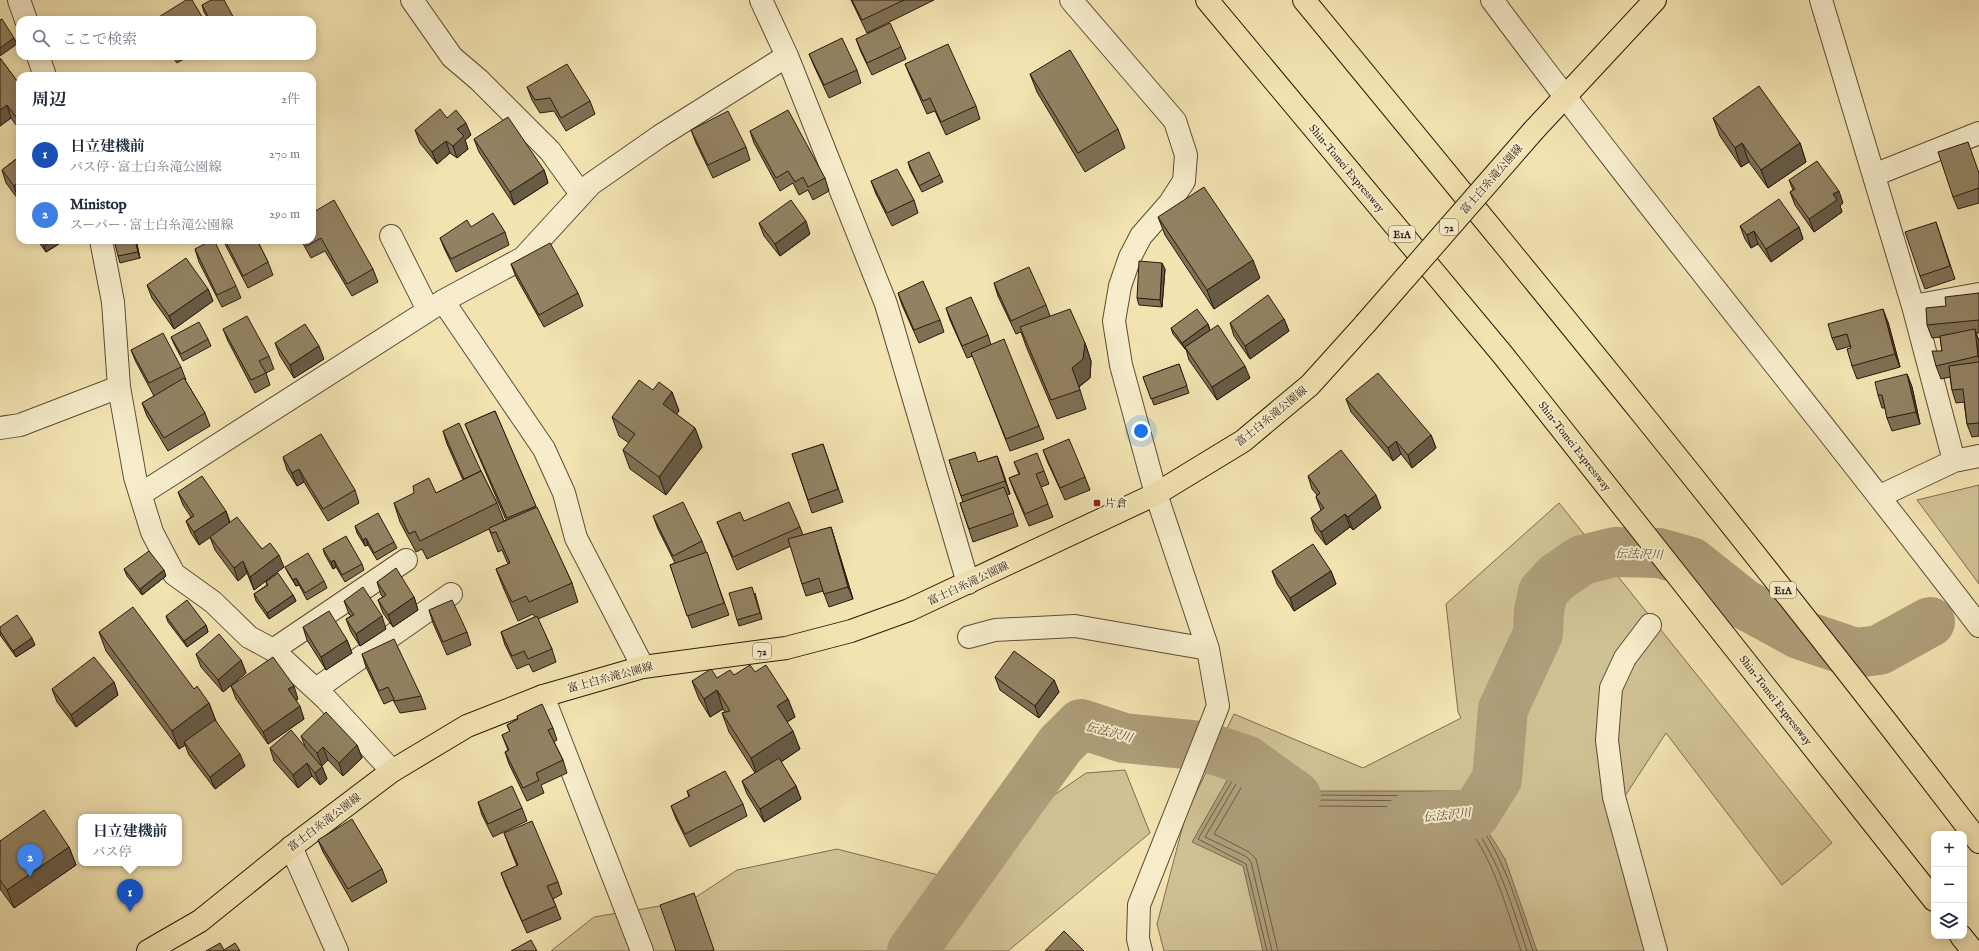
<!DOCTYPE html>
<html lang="ja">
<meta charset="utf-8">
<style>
:root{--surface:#fff;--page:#f2f2f3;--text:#1f2937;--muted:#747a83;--line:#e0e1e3;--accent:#8f2418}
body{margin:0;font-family:"IM FELL English","Noto Serif JP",serif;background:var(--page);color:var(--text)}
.controls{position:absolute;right:12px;bottom:12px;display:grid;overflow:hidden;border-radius:8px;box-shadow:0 2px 10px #0003}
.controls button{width:36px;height:36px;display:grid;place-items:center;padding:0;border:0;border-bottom:1px solid var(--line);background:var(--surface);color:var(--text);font:20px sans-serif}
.you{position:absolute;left:1141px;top:431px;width:14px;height:14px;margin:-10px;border:3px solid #fff;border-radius:50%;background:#1a73e8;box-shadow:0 0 0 6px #1a73e833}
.badge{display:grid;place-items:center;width:26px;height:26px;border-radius:50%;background:var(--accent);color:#fff;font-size:13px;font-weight:700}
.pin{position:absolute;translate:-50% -33px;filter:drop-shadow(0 1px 2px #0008)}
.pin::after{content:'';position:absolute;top:21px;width:14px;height:12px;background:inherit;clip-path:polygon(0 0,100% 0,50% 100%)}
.popup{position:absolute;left:78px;top:814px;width:104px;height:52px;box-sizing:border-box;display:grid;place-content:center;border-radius:8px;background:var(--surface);filter:drop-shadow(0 1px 3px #0005);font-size:13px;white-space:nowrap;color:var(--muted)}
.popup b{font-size:15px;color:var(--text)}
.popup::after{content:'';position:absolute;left:50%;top:100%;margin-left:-8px;border:8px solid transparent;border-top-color:var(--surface)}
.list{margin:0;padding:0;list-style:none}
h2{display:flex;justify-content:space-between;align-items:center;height:52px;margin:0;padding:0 16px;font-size:17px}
h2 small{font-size:13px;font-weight:400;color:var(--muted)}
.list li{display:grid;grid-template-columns:26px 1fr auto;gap:12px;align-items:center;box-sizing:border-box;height:60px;padding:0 16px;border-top:1px solid var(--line)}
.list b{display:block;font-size:15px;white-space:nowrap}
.list p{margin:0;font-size:13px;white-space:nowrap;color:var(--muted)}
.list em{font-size:13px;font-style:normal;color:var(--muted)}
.icon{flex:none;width:22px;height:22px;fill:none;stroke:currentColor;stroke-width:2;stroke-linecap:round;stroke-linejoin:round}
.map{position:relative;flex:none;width:1979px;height:951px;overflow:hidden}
.search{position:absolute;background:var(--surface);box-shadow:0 2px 10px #0003;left:16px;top:16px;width:300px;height:44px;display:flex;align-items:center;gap:10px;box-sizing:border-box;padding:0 14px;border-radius:12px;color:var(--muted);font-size:15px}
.panel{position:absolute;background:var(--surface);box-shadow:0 2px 10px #0003;left:16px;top:72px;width:300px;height:172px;border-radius:12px}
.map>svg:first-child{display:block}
</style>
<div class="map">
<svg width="1979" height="951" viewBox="0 0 1979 951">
<rect width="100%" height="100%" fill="#f2e3b1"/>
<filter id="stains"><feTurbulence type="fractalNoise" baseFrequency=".005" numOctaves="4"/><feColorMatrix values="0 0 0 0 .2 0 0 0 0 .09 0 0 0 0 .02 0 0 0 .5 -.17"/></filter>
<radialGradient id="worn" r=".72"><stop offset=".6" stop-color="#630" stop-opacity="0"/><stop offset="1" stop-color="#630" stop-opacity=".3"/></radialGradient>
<path fill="#d0c195" stroke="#7d6d51" d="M1979 485V584L1917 500Z
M1559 503 1832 843 1782 885 1666 733 1625 796 1652 951H1164L1157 924 1186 814 1234 714 1363 768 1461 718 1458 712 1446 604Z
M1125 770 1150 833 1008 951H551L594 917 690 901 737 870 837 849 962 881 993 837 1086 773Z"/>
<path fill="#ae9e79" stroke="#79694e" d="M1250 740 1315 791H1455L1474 809 1505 859 1537 951H1263L1243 866 1192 842Z"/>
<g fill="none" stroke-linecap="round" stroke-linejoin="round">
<path stroke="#6c5c43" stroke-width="1" d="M1267 951 1246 864 1198 839 1252 747 1314 795 1454 796C1499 837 1514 895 1533 951
M1272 951 1251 862 1247 857 1205 837 1253 755 1313 800 1452 801C1494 840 1509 898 1527 951
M1278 951 1256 859 1249 852 1214 834 1255 764 1311 806 1450 807C1490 844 1504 901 1521 951"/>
<path stroke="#ae9e79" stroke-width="50" d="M1409 818 1475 814 1497 779 1503 709 1538 634 1539 611 1543 592 1557 577 1582 560 1615 552 1659 553 1691 562 1744 604 1799 634 1855 653 1879 650 1930 622
M912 951 1060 745 1081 724 1124 738 1203 746 1246 760 1296 796"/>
<g stroke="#5c4c36" stroke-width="24">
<path id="minor" d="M19 0 26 20
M412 0 452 57 479 80 550 151 581 194
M761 0 787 56 886 304 968 583
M1071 0 1175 121 1186 155 1184 181 1169 204 1141 236 1130 257 1120 286 1114 321 1121 365 1156 494 1208 649 1218 706 1139 905 1138 939 1141 951
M1492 0C1650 212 1819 416 1979 626
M1821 0 1913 306 1954 461
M38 56 45 76
M1874 175 1979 133
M391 236 428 310
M101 240 113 302 119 387 135 477 152 532 174 574 213 602 249 637 273 650 326 699 392 771
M443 301 544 449 564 493 576 538 643 667
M1913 306 1979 294
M0 428 20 425 119 387
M141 494 443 301 523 258 591 184 660 136 787 56
M1880 496 1954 461 1979 456
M1650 625 1625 658 1611 688 1607 740 1614 797 1656 951
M969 637 995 630 1075 626 1208 649
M273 650 406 560
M316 689 451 594
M543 696 642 951
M291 847 337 951"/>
</g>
<g stroke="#2a190d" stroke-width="24">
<path id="major" d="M1534 130 1655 0
M148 951 200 921 298 842 392 771 467 726 543 696 643 667 786 648 851 631 909 610 1156 494 1243 441 1310 385 1365 324"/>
</g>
<g stroke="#2a190d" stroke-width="24">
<path id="highway" d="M1207 0 1503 355 1934 900
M1304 0C1533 278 1761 556 1979 842
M1961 936 1973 951"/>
</g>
<use href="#minor" stroke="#f7edcc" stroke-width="22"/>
<use href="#major" stroke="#f2e3b1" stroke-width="22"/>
<use href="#highway" stroke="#f2e3b1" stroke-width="22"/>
<g stroke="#2a190d" stroke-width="24" stroke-linecap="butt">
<path id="major-bridge" d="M1365 324 1534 130"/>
</g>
<use href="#major-bridge" stroke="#f2e3b1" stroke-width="22"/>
</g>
<path fill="#7e7054" stroke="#2a190d" d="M851 0H934L867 33Z
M202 5 235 20H209L204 12Z
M856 39 901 47 906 59 872 75 861 52Z
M809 54 857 70 861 83 829 98 814 66Z
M172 56H189L177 63Z
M0 58 20 85V130L11 118 0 126Z
M905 64 976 106 980 119 946 135 935 111 927 114 910 76Z
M1030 74 1118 129 1125 148 1085 172 1037 92Z
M527 87 590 101 595 114 566 131 554 111 540 113 532 100Z
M447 118 471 135 465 140 468 149 457 158 450 153 437 164 420 143 415 130Z
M1713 118 1800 143 1806 162 1768 188 1749 162 1741 167 1720 136Z
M691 130 746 147 750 160 713 178 696 143Z
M750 131 825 178 829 191 813 200 808 190 799 195 793 183 780 191 754 143Z
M474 139 544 170 548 183 514 205 479 152Z
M20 156V197L18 199 6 183 2 170Z
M908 162 940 175 943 182 922 192 910 169Z
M1979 172V203L1958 209 1953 197Z
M1789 180 1843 203 1840 206 1842 212 1814 232 1795 205 1790 192 1793 190Z
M871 181 914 200 918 213 892 226 876 194Z
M312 213 373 269 378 282 352 296 325 251 311 258 301 240H312Z
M1158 217 1260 278 1214 309 1165 235Z
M1936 222 1955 279 1925 289 1920 276Z
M759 223 810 234 780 256 764 236Z
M1740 226 1799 227 1803 239 1771 262 1758 244 1751 248 1745 239Z
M471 227 505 232 509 245 456 272 445 250 440 238Z
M37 240H65L46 252Z
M136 240 140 258 120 263 118 256Z
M224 240H257L268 262 273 275 248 288 226 246Z
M195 249 236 286 241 298 222 307 199 262Z
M511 264 578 293 583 306 544 327 516 277Z
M1165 269 1162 307 1139 305 1137 298Z
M994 283 1046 305 1050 316 1085 343 1091 361 1090 378 1079 387 1086 409 1057 419 1026 346 1021 332 1016 334 998 296Z
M147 285 208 289 213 301 174 329 152 298Z
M898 293 940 320 944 332 919 343 902 305Z
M1979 293V333H1976L1979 341V436L1972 437 1967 424 1964 402 1956 403 1952 390 1950 377 1941 379 1936 366 1942 351 1940 337 1932 338 1927 325 1946 306Z
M946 308 988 335 991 345 1039 426 1044 439 1010 451 973 356 967 358 950 320Z
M1284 319 1289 331 1250 359 1234 336 1230 323Z
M1888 322 1900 367 1857 379 1852 366 1851 346 1837 350 1832 338Z
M1208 324 1210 330 1250 378 1217 400 1189 360 1186 349H1185L1173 334 1171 328Z
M223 329 269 356 274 369 266 373 270 385 255 393 228 341Z
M171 337 208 339 211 346 183 361 174 344Z
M275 343 324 359 294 378 280 356Z
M131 350 181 367 186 380H185L205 413 210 426 168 451 147 416 142 403 154 396 136 362Z
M1179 364 1189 393 1154 405 1143 377Z
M1907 374 1912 387 1920 424 1892 431 1887 418 1885 408H1882L1878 395Z
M653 390 672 392 679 411 676 414 695 428 702 447 666 495 630 469 623 450 629 443 619 436 612 417Z
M1346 399 1431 435 1436 448 1412 468 1401 454 1393 461 1351 412Z
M495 411 536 507 572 583 578 602 538 619 552 649 556 662 533 672 529 664 517 669 505 645 501 632 535 617 533 614 518 621 503 587 496 569 508 564 502 550 498 552 489 529 427 559 422 549 416 552 400 522 394 503 436 493 463 480 447 444 443 431 481 471 497 503 504 521 506 520 470 436 465 424Z
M823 444 843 502 812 513 792 454Z
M1043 450 1085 477 1090 490 1065 500 1048 463Z
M997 456 1010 494 1007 495 1018 526 973 542 960 503 963 502 949 460 978 462Z
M283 457 355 490 359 503 328 521 304 482 297 486 287 470Z
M1014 462 1044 471 1049 484 1041 487 1053 517 1029 526 1014 491 1009 478 1019 474Z
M1308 476 1381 508 1353 530 1350 527 1326 545 1315 531 1311 518 1321 510 1316 497 1317 495 1312 489Z
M178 492 226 511 230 522 284 567 254 590 247 573 238 581 215 550 210 537 199 545 191 533 186 521 191 517 183 505Z
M653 516 702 541 729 615 692 628 670 565 675 563 658 529Z
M744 521 800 527 803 535 831 527 835 540 853 599 829 607 823 591 806 596 802 584 791 546 737 570 717 522Z
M355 526 394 542 397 548 377 560 368 545 365 546 357 533Z
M323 549 362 564 364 570 345 582 336 567 333 569 325 555Z
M285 567 324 581 327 588 307 600 299 585 296 586 288 573Z
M124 569 166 576 142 595 127 576Z
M1272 571H1331L1336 584 1294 611 1277 584Z
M266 582 293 595 296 601 269 619 256 601 254 594 267 585Z
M377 582 414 597 418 610 393 627 383 613 378 600 383 597 381 595Z
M755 593 762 619 739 626 737 620Z
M344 601 386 629 360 646 351 632 346 619 351 616 349 614Z
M429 610 467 632 471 645 447 655 433 623Z
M166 616 206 625 208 632 187 647 168 622Z
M0 627 35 645 16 657 0 635Z
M303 627 347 640 352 653 326 670 307 640Z
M99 632 194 689 209 703 216 721 245 766 215 789 189 755 185 745 179 749 106 651Z
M196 654 241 660 246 673 223 692 201 667Z
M362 654 421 696 426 709 400 713 393 700 384 704 366 667Z
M755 672 788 699 795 717 787 722 800 749 781 762 796 786 801 799 764 822 747 794 742 781 755 773 729 732 722 713 725 712 723 709 710 717 699 699 692 681 717 678 734 675Z
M995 677 1054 680 1059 692 1039 718 1000 690Z
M114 682 118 695 76 727 57 702 52 689Z
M231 686 298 699 296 700 304 719 268 744 236 699Z
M517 716 553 728 557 740 554 742 563 760 567 773 541 785 544 793 527 801 509 764 505 752 508 750 502 735 510 732 507 725 518 719Z
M301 736 357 745 362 758 343 776 328 760 322 766 327 779 320 785 312 776 298 788 274 761 270 748 305 746Z
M687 791 743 804 747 816 690 847 676 819 671 806 689 797Z
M478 802 522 808 527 821 493 837 482 815Z
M504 833 558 882 562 894 553 899 561 919 527 933 506 886 501 873 517 866 509 846Z
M318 840 382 869 387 882 352 902 323 852Z
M0 841 69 847 76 865 14 908 0 889Z"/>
<path fill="#665b45" stroke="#2a190d" d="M14 38 17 44 0 56V48Z
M7 105 11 118 0 126V110Z
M466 123 471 135 465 140 468 149 457 158 453 146 457 129Z
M446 141 450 153 437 164 432 152Z
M1742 143 1749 162 1741 167 1735 148Z
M1800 143 1806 162 1768 188 1761 170Z
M544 170 548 183 514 205 510 192Z
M20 181V197L18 199 14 186Z
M1839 191 1843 203 1840 206 1842 212 1814 232 1809 219 1833 194Z
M806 221 810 234 780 256 775 244Z
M1799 227 1803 239 1771 262 1766 249Z
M1754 231 1758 244 1751 248 1747 235Z
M53 240H65L46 252 44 246Z
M135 240H136L140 258 138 252Z
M1253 260 1260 278 1214 309 1207 290Z
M1162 263 1165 269 1162 307 1160 300Z
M208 289 213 301 174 329 169 316Z
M1883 309 1888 322 1900 367 1895 354Z
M1284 319 1289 331 1250 359 1245 346Z
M1208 324 1210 331 1185 347 1186 349H1185L1182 343Z
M1975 329 1979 341V358L1978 356Z
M1085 343 1091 361 1090 378 1078 387 1072 368Z
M319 346 324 359 294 378 290 365Z
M1245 366 1250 378 1217 400 1212 387Z
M1907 374 1912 387 1920 424 1916 412Z
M672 392 679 411 670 423 663 404Z
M695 428 702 447 666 495 659 477Z
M1431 435 1436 448 1412 468 1408 455Z
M1396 441 1401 454 1393 461 1388 448Z
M997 456 1002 469 1010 494 1005 481Z
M299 469 304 482 297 486 292 473Z
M1376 495 1381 508 1353 530 1348 517Z
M226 511 230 524 199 545 194 532Z
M1345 514 1350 527 1326 545 1321 532Z
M831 527 835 540 853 599 848 587Z
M366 538 368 545 365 546 363 540Z
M279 555 284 567 254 590 250 577Z
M334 560 336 567 333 569 331 562Z
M243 561 247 573 238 581 234 568Z
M164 570 166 576 142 595 140 589Z
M1331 571 1336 584 1294 611 1290 598Z
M296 578 299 585 296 586 293 580Z
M293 595 296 601 269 619 267 613Z
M414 597 418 610 393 627 388 615Z
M382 616 386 629 360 646 356 634Z
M206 625 208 632 187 647 184 641Z
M32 638 35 645 16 657 13 651Z
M347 640 352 653 326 670 321 657Z
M241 660 246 673 223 692 218 680Z
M1054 680 1059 692 1039 718 1035 706Z
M114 682 118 695 76 727 71 715Z
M294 686 298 699 293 702 288 689Z
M717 690 723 709 710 717 704 699Z
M788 699 795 717 783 724 777 706Z
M209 703 216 722 184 742 185 745 179 749 172 731Z
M300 706 304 719 268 744 263 732Z
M793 731 800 749 758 777 751 758Z
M357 745 362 758 343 776 339 763Z
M323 747 328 760 322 766 317 753Z
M240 754 245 766 215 789 210 777Z
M307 763 312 776 298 788 293 775Z
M322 767 327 779 320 785 315 773Z
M796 786 801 799 764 822 760 809Z
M69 847 76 865 14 908 7 890Z"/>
<path fill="#928262" stroke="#2a190d" d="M186 0H192L204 20H154Z
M211 0H224L235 20H210L202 5Z
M852 0H904L862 20Z
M2 19 14 38 0 48V20Z
M890 23 901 47 867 63 856 39Z
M842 38 857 70 824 85 809 54Z
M948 44 976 106 941 122 930 98 923 101 905 64Z
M1070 50 1118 129 1078 153 1030 74Z
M0 58 20 85V120L19 121 7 105 0 110Z
M567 64 590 101 561 118 550 98 535 100 527 87Z
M1759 86 1800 143 1761 170 1742 143 1735 148 1713 118Z
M440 109 447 118 456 110 466 123 457 129 464 136 453 146 446 141 432 152 415 130Z
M788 110 825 178 808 187 803 177 795 182 788 171 776 178 750 131Z
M728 111 746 147 708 165 691 130Z
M508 117 544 170 510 192 474 139Z
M1968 142 1979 173V188L1953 197 1938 152Z
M929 152 940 175 919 186 908 162Z
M20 156V181L14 186 2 170Z
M1817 161 1839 191 1833 194 1837 200 1809 219 1790 192 1795 189 1789 180Z
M897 169 914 200 887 213 871 181Z
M1204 187 1253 260 1207 290 1158 217Z
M1779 199 1799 227 1766 249 1754 231 1747 235 1740 226Z
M334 200 373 269 347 284 321 238 307 246 303 240H312V213Z
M791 200 806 221 775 244 759 223Z
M493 213 505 232 451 259 440 238 467 220 471 227Z
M1936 222 1950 266 1920 276 1905 232Z
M39 240H53L44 246Z
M114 240H135L138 252 118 256Z
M212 240H214L236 286 217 295 195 249Z
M225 240H257L268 262 243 276Z
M550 243 578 293 539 315 511 264Z
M186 258 208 289 169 316 147 285Z
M1139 261 1162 263 1160 300 1137 298Z
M1029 267 1046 305 1011 321 994 283Z
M923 281 940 320 914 330 898 293Z
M1979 293V320L1927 325 1926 308 1946 306 1945 297Z
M1268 295 1284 319 1245 346 1230 323Z
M971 297 988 335 962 346 946 308Z
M1070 309 1085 343 1083 359 1072 368 1080 390 1051 400 1020 327Z
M1197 309 1208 324 1182 343 1171 328Z
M1883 309 1895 354 1852 366 1847 349 1851 348 1847 334 1832 338 1828 324Z
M247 316 269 356 259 361 266 373 251 380 223 329Z
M199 322 208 339 181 354 171 337Z
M305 324 319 346 290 365 275 343Z
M1218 325 1245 366 1212 387 1185 347Z
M1975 329 1978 356 1936 366 1932 351H1942L1940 336Z
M163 333 181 367 149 383 131 350Z
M1004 339 1039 426 1006 439 971 353Z
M1979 362V423L1967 424 1963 389 1952 390 1949 366Z
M1179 364 1187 386 1151 399 1143 377Z
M1378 373 1431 435 1408 455 1396 441 1388 448 1346 399Z
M1907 374 1916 412 1887 418 1882 395H1878L1875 382Z
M184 378 205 413 164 438 142 403Z
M639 380 653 390 659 382 672 392 663 404 695 428 659 477 623 450 635 434 612 417Z
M495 411 536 506 507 518 465 424Z
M459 423 481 471 464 479 443 431Z
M321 434 355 490 323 509 299 469 292 473 283 457Z
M1069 439 1085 477 1060 488 1043 450Z
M823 444 838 489 808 500 792 454Z
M1341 450 1376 495 1348 517 1345 514 1321 532 1311 518 1324 508 1316 497 1320 493 1308 476Z
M975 452 978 462 997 456 1005 481 961 496 949 460Z
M1037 453 1044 471 1036 474 1048 504 1025 514 1009 478 1020 474 1014 462Z
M481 471 497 503 420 541 415 531 409 534 394 503 414 493 413 486 429 478 436 493Z
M202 476 226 511 194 532 186 521 194 516 178 492Z
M1004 487 1014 513 969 529 960 503Z
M683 502 702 541 673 556 653 516Z
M789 502 800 527 733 557 717 522 740 512 744 521Z
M537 507 572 583 529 602 526 596 512 602 496 569 510 563 496 532 491 533 489 528Z
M378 513 394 542 374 553 366 538 363 540 355 526Z
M237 517 262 549 270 543 279 555 250 577 243 561 234 568 210 537Z
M831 527 848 587 824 594 819 578 802 584 788 539Z
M346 536 362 564 342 575 334 560 331 562 323 549Z
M1313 544 1331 571 1290 598 1272 571Z
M149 551 164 570 140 589 124 569Z
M707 552 724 603 687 616 670 565Z
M308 553 324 581 305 593 296 578 293 580 285 567Z
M396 568 414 597 388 615 378 600 386 595 377 582Z
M278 573 293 595 267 613 254 594 268 585 266 582Z
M363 587 382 616 356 634 346 619 354 615 344 601Z
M752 587 760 613 737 620 729 593Z
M187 600 206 625 184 641 166 616Z
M452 600 467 632 443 642 429 610Z
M133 607 194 689 197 686 209 703 172 731 99 632Z
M329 611 347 640 321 657 303 627Z
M17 615 32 638 13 651 0 631V627Z
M537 616 552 649 528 659 524 651 512 656 501 632Z
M219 634 241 660 218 680 196 654Z
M394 639 421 696 395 701 388 687 379 691 362 654Z
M1014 651 1054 680 1035 706 995 677Z
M94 657 114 682 71 715 52 689Z
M273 657 294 686 288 689 300 706 263 732 231 686Z
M750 665 755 672 766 665 788 699 777 706 793 731 751 758 722 713 730 711 717 690 704 699 692 681 711 669 717 678 730 670 734 675Z
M542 704 553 728 548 730 563 760 536 773 539 780 523 788 505 752 509 750 502 735 510 731 507 725 518 719 517 716Z
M326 712 357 745 339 763 323 747 317 753 301 736Z
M215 720 240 754 210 777 184 742Z
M291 730 322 767 315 773 307 763 293 775 270 748Z
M779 758 796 786 760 809 742 781Z
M725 771 743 804 685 834 671 806 690 796 687 791Z
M512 786 522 808 488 824 478 802Z
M44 810 69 847 7 890 0 880V841Z
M352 819 382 869 348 889 318 840Z
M532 821 558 882 547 886 556 906 522 921 501 873 518 865 504 833Z
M694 893 714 950 711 951H676L660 905Z
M1064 931 1084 951H1045Z
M531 940 537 951H511Z
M220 943 224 950 235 943 240 951H206Z"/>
<rect fill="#8f2418" stroke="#f7edcc" stroke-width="1.5" x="1093" y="499" width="8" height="8" rx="2"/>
<g text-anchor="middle" stroke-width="4" stroke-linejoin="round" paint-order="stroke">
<g fill="#f7edcc" stroke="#685946" stroke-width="1">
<rect x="1440" y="219" width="18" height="16" rx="3"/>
<rect x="1389" y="226" width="26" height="16" rx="3"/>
<rect x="1770" y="582" width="26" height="16" rx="3"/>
<rect x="753" y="643" width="18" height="16" rx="3"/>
</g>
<g font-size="10" font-weight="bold" fill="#2a190d">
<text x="1449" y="231">72</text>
<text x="1402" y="238">E1A</text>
<text x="1783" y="594">E1A</text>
<text x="762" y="655">72</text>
</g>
<g font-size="11" fill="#2a190d" stroke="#f7edcc">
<text transform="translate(1347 168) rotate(50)" y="4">Shin-Tomei Expressway</text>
<text transform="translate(1491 179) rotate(-49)" y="4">富士白糸滝公園線</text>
<text transform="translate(1271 416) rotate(-39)" y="4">富士白糸滝公園線</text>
<text transform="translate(1575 446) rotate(52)" y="4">Shin-Tomei Expressway</text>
<text transform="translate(968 583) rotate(-25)" y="4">富士白糸滝公園線</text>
<text transform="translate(610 677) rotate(-15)" y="4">富士白糸滝公園線</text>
<text transform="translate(1776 700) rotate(52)" y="4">Shin-Tomei Expressway</text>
<text transform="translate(324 822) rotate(-37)" y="4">富士白糸滝公園線</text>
</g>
<g font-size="11" fill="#2a190d" stroke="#f7edcc" text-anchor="start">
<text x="1105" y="507">片倉</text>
</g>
<g font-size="12" font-style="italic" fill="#5f4e38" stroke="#f7edcc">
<text transform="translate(1639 554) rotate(2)" y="4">伝法沢川</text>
<text transform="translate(1109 732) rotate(15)" y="4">伝法沢川</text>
<text transform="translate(1447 815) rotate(-6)" y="4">伝法沢川</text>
</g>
</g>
<rect width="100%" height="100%" filter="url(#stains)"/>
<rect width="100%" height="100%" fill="url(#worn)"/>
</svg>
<div class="controls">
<button>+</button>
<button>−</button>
<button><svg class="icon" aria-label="layers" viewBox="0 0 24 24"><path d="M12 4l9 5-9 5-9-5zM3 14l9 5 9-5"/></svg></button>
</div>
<div class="you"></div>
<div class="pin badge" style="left:130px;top:912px;background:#1a4fb4">1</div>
<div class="popup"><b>日立建機前</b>バス停</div>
<div class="pin badge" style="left:30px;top:877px;background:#3f7fe0">2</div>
<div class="search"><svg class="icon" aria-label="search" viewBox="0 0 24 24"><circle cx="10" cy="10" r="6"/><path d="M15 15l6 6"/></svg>ここで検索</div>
<section class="panel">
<h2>周辺<small>2件</small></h2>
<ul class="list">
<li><span class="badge" style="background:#1a4fb4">1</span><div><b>日立建機前</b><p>バス停 · 富士白糸滝公園線</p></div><em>270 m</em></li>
<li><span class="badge" style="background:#3f7fe0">2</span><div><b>Ministop</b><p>スーパー · 富士白糸滝公園線</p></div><em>290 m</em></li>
</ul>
</section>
</div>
